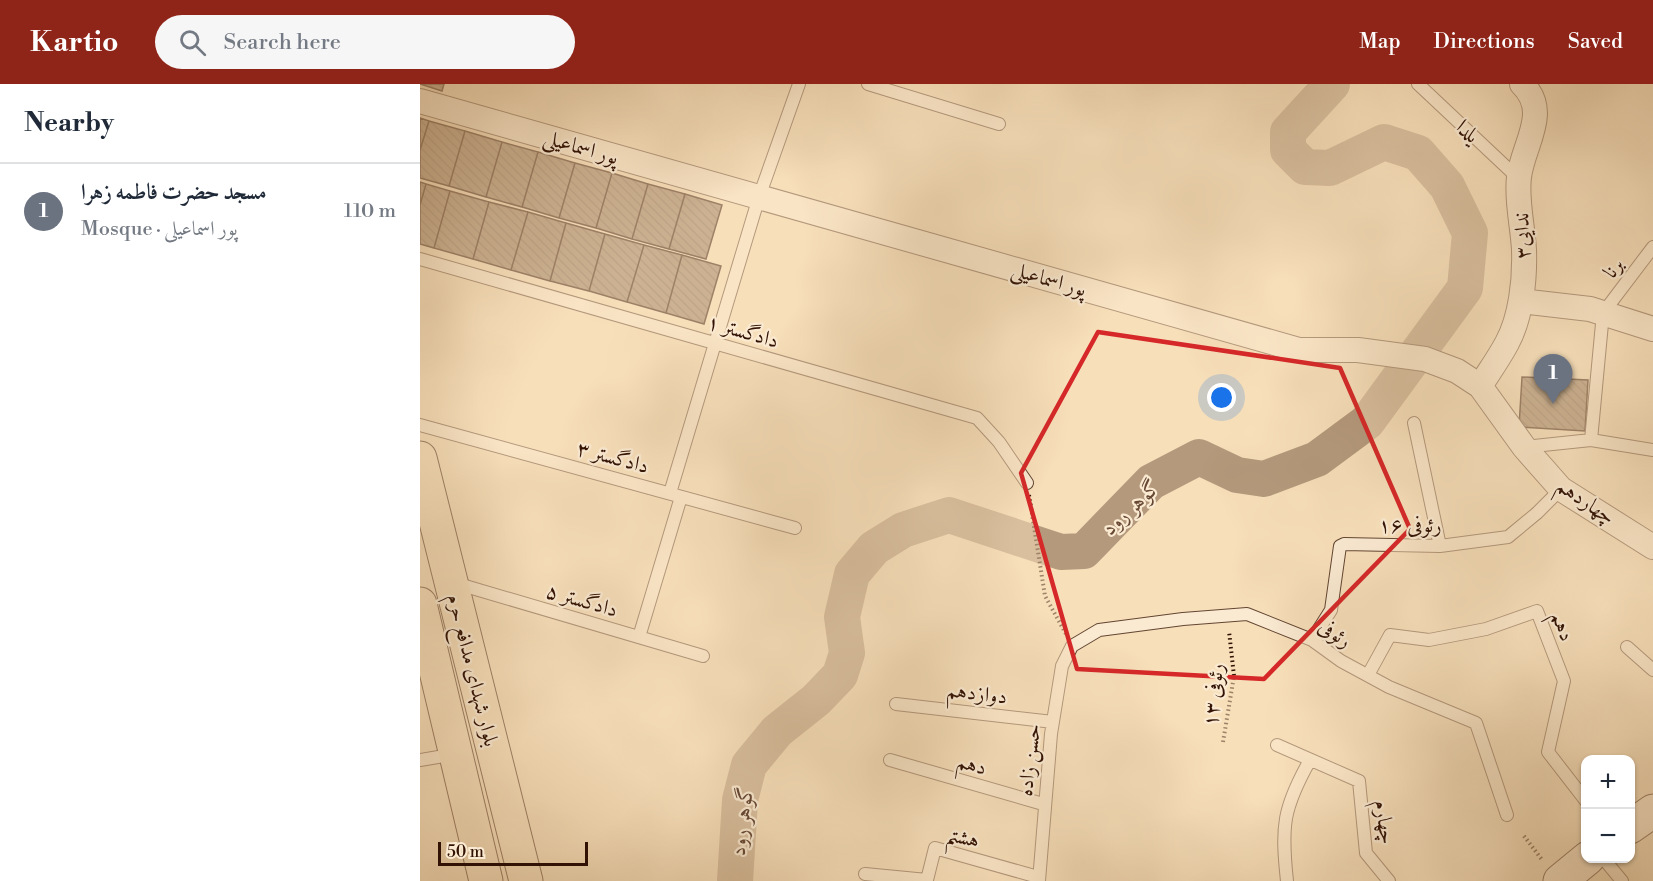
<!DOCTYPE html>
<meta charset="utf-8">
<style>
:root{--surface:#fff;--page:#f6f6f7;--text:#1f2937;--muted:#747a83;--line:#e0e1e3;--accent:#8f2418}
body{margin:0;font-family:"Libre Bodoni",Amiri,serif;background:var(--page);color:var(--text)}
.controls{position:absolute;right:18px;bottom:18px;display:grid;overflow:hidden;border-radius:12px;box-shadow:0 2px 4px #0004}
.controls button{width:54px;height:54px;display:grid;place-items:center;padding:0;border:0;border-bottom:2px solid var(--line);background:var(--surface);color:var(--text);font:30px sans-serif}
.scale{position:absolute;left:18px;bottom:15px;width:150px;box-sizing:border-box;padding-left:6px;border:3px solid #321204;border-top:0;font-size:16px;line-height:21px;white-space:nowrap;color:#321204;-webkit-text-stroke:4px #faead2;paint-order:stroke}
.you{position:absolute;left:802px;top:314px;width:21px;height:21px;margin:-15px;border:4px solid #fff;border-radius:50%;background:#1a73e8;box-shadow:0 0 0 9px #1a73e833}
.badge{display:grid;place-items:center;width:39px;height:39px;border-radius:50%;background:var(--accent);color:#fff;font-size:20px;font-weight:700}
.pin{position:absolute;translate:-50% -50px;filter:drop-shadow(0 2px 3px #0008)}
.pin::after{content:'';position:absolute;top:32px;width:21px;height:18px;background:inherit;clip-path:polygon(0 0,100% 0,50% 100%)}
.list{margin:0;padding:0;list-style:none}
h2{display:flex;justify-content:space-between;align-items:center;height:78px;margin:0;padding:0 24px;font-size:26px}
h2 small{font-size:20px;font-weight:400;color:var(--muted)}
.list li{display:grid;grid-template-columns:39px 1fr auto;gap:18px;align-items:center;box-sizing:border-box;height:96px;padding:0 24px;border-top:2px solid var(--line)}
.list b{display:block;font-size:22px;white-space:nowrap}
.list p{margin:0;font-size:20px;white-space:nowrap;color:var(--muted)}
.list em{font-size:20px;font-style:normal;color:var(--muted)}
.icon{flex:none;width:33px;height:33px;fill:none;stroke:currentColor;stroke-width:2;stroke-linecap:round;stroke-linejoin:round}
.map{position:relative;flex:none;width:1233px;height:797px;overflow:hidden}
header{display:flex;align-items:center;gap:36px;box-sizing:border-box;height:84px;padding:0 30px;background:var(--accent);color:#fff}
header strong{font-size:28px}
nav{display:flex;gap:33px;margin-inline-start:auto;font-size:21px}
.search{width:420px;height:54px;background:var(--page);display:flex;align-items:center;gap:15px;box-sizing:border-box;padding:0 21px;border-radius:33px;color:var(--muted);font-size:22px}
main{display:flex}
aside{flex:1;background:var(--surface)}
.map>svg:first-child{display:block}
</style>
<header>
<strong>Kartio</strong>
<div class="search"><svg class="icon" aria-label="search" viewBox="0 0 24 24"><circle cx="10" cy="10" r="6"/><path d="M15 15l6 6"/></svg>Search here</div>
<nav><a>Map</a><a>Directions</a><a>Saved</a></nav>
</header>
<main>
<aside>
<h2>Nearby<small></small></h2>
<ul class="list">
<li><span class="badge" style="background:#6b7280">1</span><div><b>مسجد حضرت فاطمه زهرا</b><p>Mosque · پور اسماعیلی</p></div><em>110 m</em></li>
</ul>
</aside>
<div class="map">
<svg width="1233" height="797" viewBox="0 0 1233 797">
<defs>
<pattern id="building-back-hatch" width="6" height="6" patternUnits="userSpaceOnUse" patternTransform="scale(1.5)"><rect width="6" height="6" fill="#987d63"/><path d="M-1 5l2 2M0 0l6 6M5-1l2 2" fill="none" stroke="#7d654f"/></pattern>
</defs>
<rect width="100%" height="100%" fill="#f7dfba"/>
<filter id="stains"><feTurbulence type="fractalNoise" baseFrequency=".00333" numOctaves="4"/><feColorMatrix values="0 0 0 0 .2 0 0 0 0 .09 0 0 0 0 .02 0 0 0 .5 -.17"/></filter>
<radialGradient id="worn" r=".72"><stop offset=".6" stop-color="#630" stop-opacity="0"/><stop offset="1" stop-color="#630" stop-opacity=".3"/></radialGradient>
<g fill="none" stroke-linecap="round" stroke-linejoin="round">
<path stroke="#b4997c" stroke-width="36" d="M315 797 320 716 329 681 357 647 396 616 420 591 427 569 422 533 432 490 454 464 483 446 529 431 641 468 664 467 731 398 779 373 817 391 844 395 897 375 947 338 1045 204 1050 149 1027 102 998 69 964 58 910 84 885 83 868 66V48L912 0"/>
</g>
<path fill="url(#building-back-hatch)" stroke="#321204" stroke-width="1.5" d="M0 0H24L22 7Z
M0 34 9 37 0 66Z
M9 37 45 47 29 102 0 94V66Z
M45 47 82 58 66 113 29 102Z
M82 58 118 68 102 123 66 113Z
M118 68 155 79 139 134 102 123Z
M155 79 192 89 176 144 139 134Z
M192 89 228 100 212 155 176 144Z
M0 98 6 100 0 121Z
M6 100 30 107 14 164 0 160V121Z
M228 100 265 110 249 165 212 155Z
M30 107 69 118 53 175 14 164Z
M265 110 302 121 286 175 249 165Z
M69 118 108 128 91 186 53 175Z
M108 128 146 139 130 197 91 186Z
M146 139 185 150 169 207 130 197Z
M185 150 224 161 207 218 169 207Z
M224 161 262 171 246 229 207 218Z
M262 171 301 182 284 240 246 229Z
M1102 293 1168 296 1165 347 1099 343Z"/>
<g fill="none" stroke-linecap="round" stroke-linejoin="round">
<g stroke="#634532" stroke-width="14">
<path id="lane" d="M448 0 579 40
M998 0 1098 94
M0 175 557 334 579 358 607 399
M994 339 1020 462
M0 341 375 444
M1171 356 1183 229 1233 163
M1104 363 1171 356 1233 366
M250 409 339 113 379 0
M35 499 283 572
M219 553 261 413
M892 556 911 526 920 462 924 460 1020 462 1088 453 1117 429 1141 405
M1207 563 1233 586
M948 591 970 551 1009 556 1066 545 1117 527 1144 597 1128 668 1166 717
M476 620 633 638
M857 661 939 697 946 769 969 797
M0 676 36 670
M470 676 623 720
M1183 774 1202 797
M445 790 507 796 515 764 618 793
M619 797 631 650 642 582 652 562 679 546 763 535 827 530 892 556 921 577 969 603 1056 639 1087 731
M867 797C861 742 863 724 890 676"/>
</g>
<g stroke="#634532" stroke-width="26">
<path id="street" d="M0 17 879 266H938L1005 275 1037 287 1060 302 1104 363 1141 405 1233 463
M1101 217 1170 225 1233 245
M1060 302C1069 288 1079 274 1087 259 1101 233 1105 196 1104 166 1103 143 1096 116 1099 93 1103 60 1131 28 1102 0"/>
</g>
<g stroke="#321204" stroke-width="35">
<path id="secondary" d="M1210 743 1233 727
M1140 797 1168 774"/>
</g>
<g stroke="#321204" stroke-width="35">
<path id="primary" d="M0 374 106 797
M0 520 66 797"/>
</g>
<path stroke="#321204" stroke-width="4" stroke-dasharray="1.5 3" stroke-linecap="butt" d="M609 411 625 512 646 550
M803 658 814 592 809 547
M1104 752 1123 777"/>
<use href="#lane" stroke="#faead2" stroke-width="12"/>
<use href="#street" stroke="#faead2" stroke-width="24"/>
<use href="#secondary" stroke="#faead2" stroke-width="33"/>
<use href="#primary" stroke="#f7dfba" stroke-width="33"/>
</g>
<path d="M0 0H1233V797H0ZM678 248 920 284 990 445 844 595 657 585 601 389Z" fill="#f7dfba" fill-opacity=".55" fill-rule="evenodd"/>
<path fill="none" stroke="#d62828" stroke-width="4.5" stroke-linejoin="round" d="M678 248 920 284 990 445 844 595 657 585 601 389Z"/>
<g text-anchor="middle" stroke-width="4.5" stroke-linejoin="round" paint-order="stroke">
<g font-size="21" fill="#321204" stroke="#faead2">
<text transform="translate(1048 47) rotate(43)" y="7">یلدا</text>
<text transform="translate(161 63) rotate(16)" y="7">پور اسماعیلی</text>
<text transform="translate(1102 152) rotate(-92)" y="7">ندایی۳</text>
<text transform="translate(1193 184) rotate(-53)" y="7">برنا</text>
<text transform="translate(629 195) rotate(16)" y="7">پور اسماعیلی</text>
<text transform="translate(323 247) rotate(16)" y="7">دادگستر ۱</text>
<text transform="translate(193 373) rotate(15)" y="7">دادگستر ۳</text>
<text transform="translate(1166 417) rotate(34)" y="7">چهاردهم</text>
<text x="990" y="448">رئوفی ۱۶</text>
<text transform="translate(162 516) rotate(16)" y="7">دادگستر ۵</text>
<text transform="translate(1143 542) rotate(68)" y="7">دهم</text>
<text transform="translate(915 549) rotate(33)" y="7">رئوفی</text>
<text transform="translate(53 586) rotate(76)" y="7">بلوار شهدای مدافع حرم</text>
<text transform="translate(557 609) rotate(7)" y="7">دوازدهم</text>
<text transform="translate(793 611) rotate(-84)" y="7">رئوفی ۱۳</text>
<text transform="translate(609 676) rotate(-83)" y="7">حسن زاده</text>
<text transform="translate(552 680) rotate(16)" y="7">دهم</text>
<text transform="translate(965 738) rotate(81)" y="7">چهارم</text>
<text transform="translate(543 753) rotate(12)" y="7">هشتم</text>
</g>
<g font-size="22" font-style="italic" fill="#664834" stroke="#faead2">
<text transform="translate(711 422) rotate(-43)" y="8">گوهر رود</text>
<text transform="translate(321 736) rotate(-83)" y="8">گوهر رود</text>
</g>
</g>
<rect width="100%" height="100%" filter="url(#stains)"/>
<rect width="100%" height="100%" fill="url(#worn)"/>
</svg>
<div class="controls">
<button>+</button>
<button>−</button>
</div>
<div class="scale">50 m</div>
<div class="you"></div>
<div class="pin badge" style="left:1133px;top:320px;background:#6b7280">1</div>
</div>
</main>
